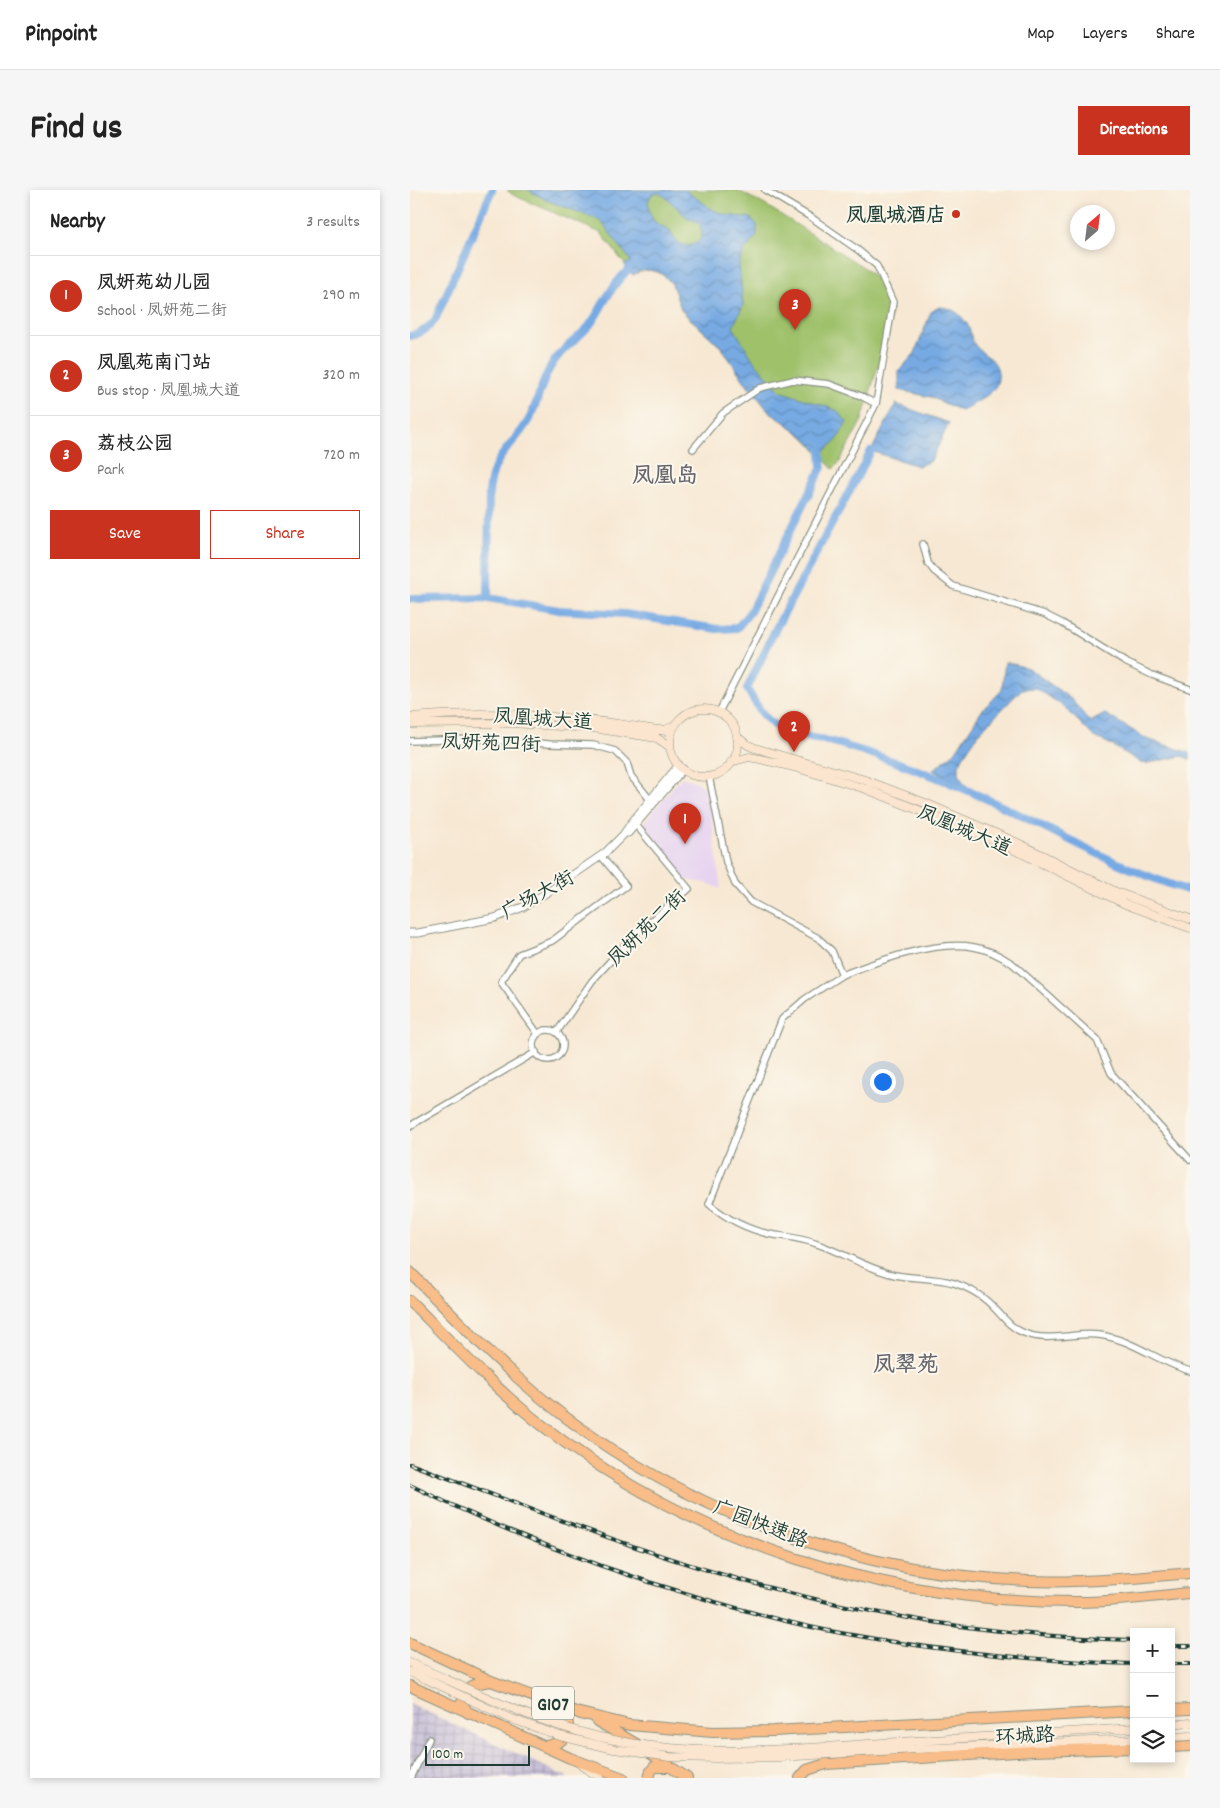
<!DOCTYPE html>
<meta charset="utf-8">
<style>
:root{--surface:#fff;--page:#f6f6f6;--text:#222;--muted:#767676;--line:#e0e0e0;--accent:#c8321e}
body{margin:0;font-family:Dekko,"LXGW WenKai TC",sans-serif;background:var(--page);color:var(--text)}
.controls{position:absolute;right:15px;bottom:15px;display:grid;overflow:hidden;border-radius:0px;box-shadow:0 2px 8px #0003}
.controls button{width:45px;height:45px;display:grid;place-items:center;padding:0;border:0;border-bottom:1px solid var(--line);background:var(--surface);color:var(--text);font:25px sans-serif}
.compass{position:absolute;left:660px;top:15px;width:45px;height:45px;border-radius:50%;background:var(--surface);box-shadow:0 2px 8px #0003;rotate:28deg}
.scale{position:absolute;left:15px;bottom:12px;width:105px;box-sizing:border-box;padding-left:5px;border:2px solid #1f3d34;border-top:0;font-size:14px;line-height:18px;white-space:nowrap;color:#1f3d34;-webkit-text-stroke:4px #fbf7ec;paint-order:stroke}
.you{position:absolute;left:472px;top:891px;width:18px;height:18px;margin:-12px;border:4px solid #fff;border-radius:50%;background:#1a73e8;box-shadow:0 0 0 8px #1a73e833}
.badge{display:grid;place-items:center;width:32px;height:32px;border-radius:50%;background:var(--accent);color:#fff;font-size:16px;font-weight:700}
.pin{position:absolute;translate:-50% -41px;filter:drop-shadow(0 1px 2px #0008)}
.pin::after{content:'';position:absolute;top:26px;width:18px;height:15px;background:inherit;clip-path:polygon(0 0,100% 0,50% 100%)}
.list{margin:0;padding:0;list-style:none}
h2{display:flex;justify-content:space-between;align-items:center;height:65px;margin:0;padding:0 20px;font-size:21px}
h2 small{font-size:16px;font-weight:400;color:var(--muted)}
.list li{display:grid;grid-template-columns:32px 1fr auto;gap:15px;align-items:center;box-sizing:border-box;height:80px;padding:0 20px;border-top:1px solid var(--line)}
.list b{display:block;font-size:19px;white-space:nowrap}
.list p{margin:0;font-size:16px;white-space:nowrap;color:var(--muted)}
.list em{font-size:16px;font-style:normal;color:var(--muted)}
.actions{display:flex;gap:10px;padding:15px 20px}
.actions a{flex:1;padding:11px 0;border:1px solid var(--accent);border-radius:0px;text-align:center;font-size:18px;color:var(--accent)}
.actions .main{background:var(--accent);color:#fff}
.icon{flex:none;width:28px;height:28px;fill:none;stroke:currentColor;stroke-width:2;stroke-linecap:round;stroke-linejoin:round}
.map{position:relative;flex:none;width:780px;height:1588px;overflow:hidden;border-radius:0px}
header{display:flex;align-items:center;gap:30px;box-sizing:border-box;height:70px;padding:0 25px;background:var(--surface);border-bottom:1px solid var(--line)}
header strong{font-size:24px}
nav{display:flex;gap:28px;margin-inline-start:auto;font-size:18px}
.intro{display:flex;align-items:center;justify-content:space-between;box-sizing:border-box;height:120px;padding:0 30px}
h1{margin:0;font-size:35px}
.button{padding:12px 22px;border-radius:0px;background:var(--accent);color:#fff;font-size:18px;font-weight:700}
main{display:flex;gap:30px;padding:0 30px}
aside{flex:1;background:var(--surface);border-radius:0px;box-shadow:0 2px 8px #0003}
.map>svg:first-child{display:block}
</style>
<header>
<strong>Pinpoint</strong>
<nav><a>Map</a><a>Layers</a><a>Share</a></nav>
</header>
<div class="intro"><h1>Find us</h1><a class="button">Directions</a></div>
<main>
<aside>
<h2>Nearby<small>3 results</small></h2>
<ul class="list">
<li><span class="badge">1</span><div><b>凤妍苑幼儿园</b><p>School · 凤妍苑二街</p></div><em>290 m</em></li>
<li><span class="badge">2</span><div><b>凤凰苑南门站</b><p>Bus stop · 凤凰城大道</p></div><em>320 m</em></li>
<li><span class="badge">3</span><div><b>荔枝公园</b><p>Park</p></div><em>720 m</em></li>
</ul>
<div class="actions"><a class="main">Save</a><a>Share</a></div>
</aside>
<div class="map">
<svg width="780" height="1588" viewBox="0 0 780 1588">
<defs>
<pattern id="industrial-grid" width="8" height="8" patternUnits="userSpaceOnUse" patternTransform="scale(1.25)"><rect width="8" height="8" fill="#c8c0d8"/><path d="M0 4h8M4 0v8" fill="none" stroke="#a29db0"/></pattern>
<pattern id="water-waves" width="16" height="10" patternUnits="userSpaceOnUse" patternTransform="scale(1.25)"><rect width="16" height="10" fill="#77aae3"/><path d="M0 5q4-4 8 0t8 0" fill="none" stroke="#618cb9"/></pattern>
</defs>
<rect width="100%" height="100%" fill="#fbf7ec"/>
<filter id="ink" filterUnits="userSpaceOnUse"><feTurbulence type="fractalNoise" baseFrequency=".02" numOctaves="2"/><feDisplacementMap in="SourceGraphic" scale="10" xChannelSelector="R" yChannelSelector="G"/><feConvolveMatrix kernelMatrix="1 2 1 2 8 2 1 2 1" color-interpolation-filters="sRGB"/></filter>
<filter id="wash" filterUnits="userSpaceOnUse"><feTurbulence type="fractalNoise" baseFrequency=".0096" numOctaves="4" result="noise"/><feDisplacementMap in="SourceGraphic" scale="20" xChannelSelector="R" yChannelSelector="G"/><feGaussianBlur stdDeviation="1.12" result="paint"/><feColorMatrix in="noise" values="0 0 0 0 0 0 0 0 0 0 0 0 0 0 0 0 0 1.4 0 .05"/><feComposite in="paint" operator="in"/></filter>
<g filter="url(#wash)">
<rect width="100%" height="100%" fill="#f7e8d3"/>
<path fill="#e6d3f0" d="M272 587 289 593 298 601 311 699 297 693 276 690 232 638 233 633Z"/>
<path fill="url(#industrial-grid)" d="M0 1514 159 1588H0Z"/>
<path fill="#9fc16b" stroke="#5f7f50" d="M97 0H327L357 16 453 77 469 91 481 122 470 169 452 230 429 273 423 279 393 246 358 220 333 189 312 158 272 121 262 94 256 87 248 82 239 80 230 81 223 85 191 43 103 5Z"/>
<path fill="url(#water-waves)" stroke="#4b748c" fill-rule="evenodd" d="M118 0H275L303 20 316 25 341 28 347 35V45L334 61 329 74 333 115 323 137 343 170 370 201 426 220 437 232 427 250 415 261 405 259 393 246 358 220 333 189 312 158 272 121 262 94 256 87 248 82 239 80 230 81 223 85 215 75 221 71 190 30 136 10ZM249 3C260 9 267 19 276 26 281 31 289 30 291 38 297 56 268 65 260 40 241 32 241 30 238 11L242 4Z
M529 117C541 117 550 123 557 134 561 140 560 148 565 155 573 167 590 168 588 189 586 205 563 213 551 221L521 207 489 200V181L505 163 521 122Z
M486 214 539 233 521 271 508 276 461 261Z
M595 472 618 478 661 509 680 532 695 524 737 549 780 563V569L772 566 733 574 698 553 684 547 653 516 626 498 612 499 569 543 553 567 549 575V584L553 592 559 598 523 580 545 562 573 519 592 500Z"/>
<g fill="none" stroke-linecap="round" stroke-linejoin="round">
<path stroke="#77aae3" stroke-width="8" d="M0 146C11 144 18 139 25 130L82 0
M461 261 366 438 337 499C346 514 355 532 371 539 385 546 407 548 423 552 464 564 505 578 545 595 625 628 696 675 780 701
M78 408 79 303C83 263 100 261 118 231 128 214 130 195 140 178 149 160 166 151 179 136 187 126 192 114 199 104 204 95 211 87 218 80
M0 409 78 408 149 420 215 424 307 439 327 438 340 422 412 277 411 260"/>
</g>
</g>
<g filter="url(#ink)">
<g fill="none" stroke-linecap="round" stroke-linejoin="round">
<g stroke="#8b9284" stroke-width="8">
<path id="minor" d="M283 259 313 223 350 198 383 190 419 194 451 206 466 214
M513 354 518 373 524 381 543 396 634 424 652 433 715 472 742 485 780 499
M309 522 466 214 483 112 467 76 448 60 402 28 355 0
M0 551 67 549 139 554 183 555 205 561 217 573 221 586 242 612
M299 586 316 672 325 694 341 712 408 748 422 761 432 785 395 809 372 829 299 1014C317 1029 336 1039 359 1044 376 1047 392 1048 407 1054 434 1063 457 1079 485 1085 504 1089 525 1087 544 1093 556 1097 568 1103 577 1111 590 1122 598 1137 614 1143 639 1153 664 1142 689 1145 722 1149 748 1172 780 1181
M432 785C468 771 525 750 564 757 578 759 591 766 603 774L687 850 701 883 780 970
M123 855a15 15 0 1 1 30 0a15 15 0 1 1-30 0Z
M147 842 182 791 225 744 279 699 226 635
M128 844 91 792 109 764 142 751 216 696 191 666
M0 936 126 862
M1 1588 19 1549"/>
</g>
<g stroke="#8b9284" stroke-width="9">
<path id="tertiary" d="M218 643 273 579
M0 743H8L85 728 113 717 141 700 195 663 213 645 222 632 269 575"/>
</g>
<g stroke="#8b9284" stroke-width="9">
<path id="secondary" d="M260 553a34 34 0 1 1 68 0a34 34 0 1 1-68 0Z
M0 527C82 520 167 526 247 540H255L264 536
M0 534 100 533 183 538 247 548 260 557
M327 547 338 555 345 558 455 590 515 613 610 654 706 702 780 729
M321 572 339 567 350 569 384 577 456 599 586 651 715 714 780 738
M0 1473 18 1481
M0 1482 16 1489
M761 1535 780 1533
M761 1547 780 1546
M506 1551 724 1538
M506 1559 724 1549
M172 1576 190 1588"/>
</g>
<g stroke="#8b9284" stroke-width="12">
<path id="trunk" d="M0 1082C49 1132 98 1184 154 1226 286 1327 452 1384 618 1391 672 1393 726 1388 780 1383
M0 1111C43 1154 85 1199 133 1236 287 1355 478 1413 671 1412 707 1412 744 1406 780 1403
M0 1453 81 1491 174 1525
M0 1496 160 1568 213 1588
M761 1520 780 1519
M58 1523 52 1513C55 1494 64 1494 81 1491
M170 1523 219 1535 303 1542 363 1541 724 1521
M187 1531 228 1555 277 1588
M135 1556C162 1552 164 1534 148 1515
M761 1557 780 1556
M239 1588 241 1581 244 1577H259
M390 1588 397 1580 416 1574 623 1561 724 1558"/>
</g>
<use href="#minor" stroke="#fff" stroke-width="5.5"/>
<use href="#tertiary" stroke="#fff" stroke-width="7"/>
<use href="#secondary" stroke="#fce5cf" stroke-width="8"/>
<use href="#trunk" stroke="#f8bd88" stroke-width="10"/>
<g stroke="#1f3d34" stroke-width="4">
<path id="rail" d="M0 1274C104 1312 207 1354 314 1385 447 1424 585 1447 724 1450
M0 1295C95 1342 194 1380 295 1409 340 1422 385 1435 431 1443 528 1461 625 1471 724 1474
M761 1456H780
M761 1474H780"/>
</g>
<use href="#rail" stroke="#fbf7ec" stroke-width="2" stroke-dasharray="5.5" stroke-linecap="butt"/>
<g stroke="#8b9284" stroke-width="9" stroke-linecap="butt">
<path id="secondary-bridge" d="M18 1481C80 1509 141 1539 209 1551 307 1570 408 1556 506 1551
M16 1489 99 1528 150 1546 204 1559 260 1567 306 1568 369 1567 506 1559"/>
</g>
<use href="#secondary-bridge" stroke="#fce5cf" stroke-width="8"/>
</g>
</g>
<circle fill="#c8321e" stroke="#fbf7ec" stroke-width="2" cx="546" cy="24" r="5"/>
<g text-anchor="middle" stroke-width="4" stroke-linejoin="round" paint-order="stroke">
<rect fill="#fbf7ec" stroke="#61756b" stroke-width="1" x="122" y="1496.5" width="42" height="33" rx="4"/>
<g font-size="19" font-weight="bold" fill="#1f3d34">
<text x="143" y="1520">G107</text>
</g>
<g font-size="20" font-weight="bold" fill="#1f3d34" stroke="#fbf7ec" text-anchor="end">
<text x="536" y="31">凤凰城酒店</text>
</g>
<g font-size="20" fill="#1f3d34" stroke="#fbf7ec">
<text transform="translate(133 528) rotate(4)" y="7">凤凰城大道</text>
<text transform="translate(81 552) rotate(2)" y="7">凤妍苑四街</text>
<text transform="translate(555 639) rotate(23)" y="7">凤凰城大道</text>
<text transform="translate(127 704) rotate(-29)" y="7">广场大街</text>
<text transform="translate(236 737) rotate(-44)" y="7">凤妍苑二街</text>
<text transform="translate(351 1333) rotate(21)" y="7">广园快速路</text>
<text transform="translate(615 1545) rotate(-3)" y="7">环城路</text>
</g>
<g font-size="22" font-weight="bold" fill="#66646c" stroke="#fbf7ec">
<text x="255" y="292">凤凰岛</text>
<text x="496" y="1181">凤翠苑</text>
</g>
</g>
</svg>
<div class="controls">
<button>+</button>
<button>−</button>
<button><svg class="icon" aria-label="layers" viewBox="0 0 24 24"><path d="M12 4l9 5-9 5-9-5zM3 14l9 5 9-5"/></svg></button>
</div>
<svg class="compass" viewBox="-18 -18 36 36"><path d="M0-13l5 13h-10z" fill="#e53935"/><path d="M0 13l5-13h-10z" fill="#767676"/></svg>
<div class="scale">100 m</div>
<div class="you"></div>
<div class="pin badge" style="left:275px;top:654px">1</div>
<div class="pin badge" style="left:384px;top:562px">2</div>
<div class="pin badge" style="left:385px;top:140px">3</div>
</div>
</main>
